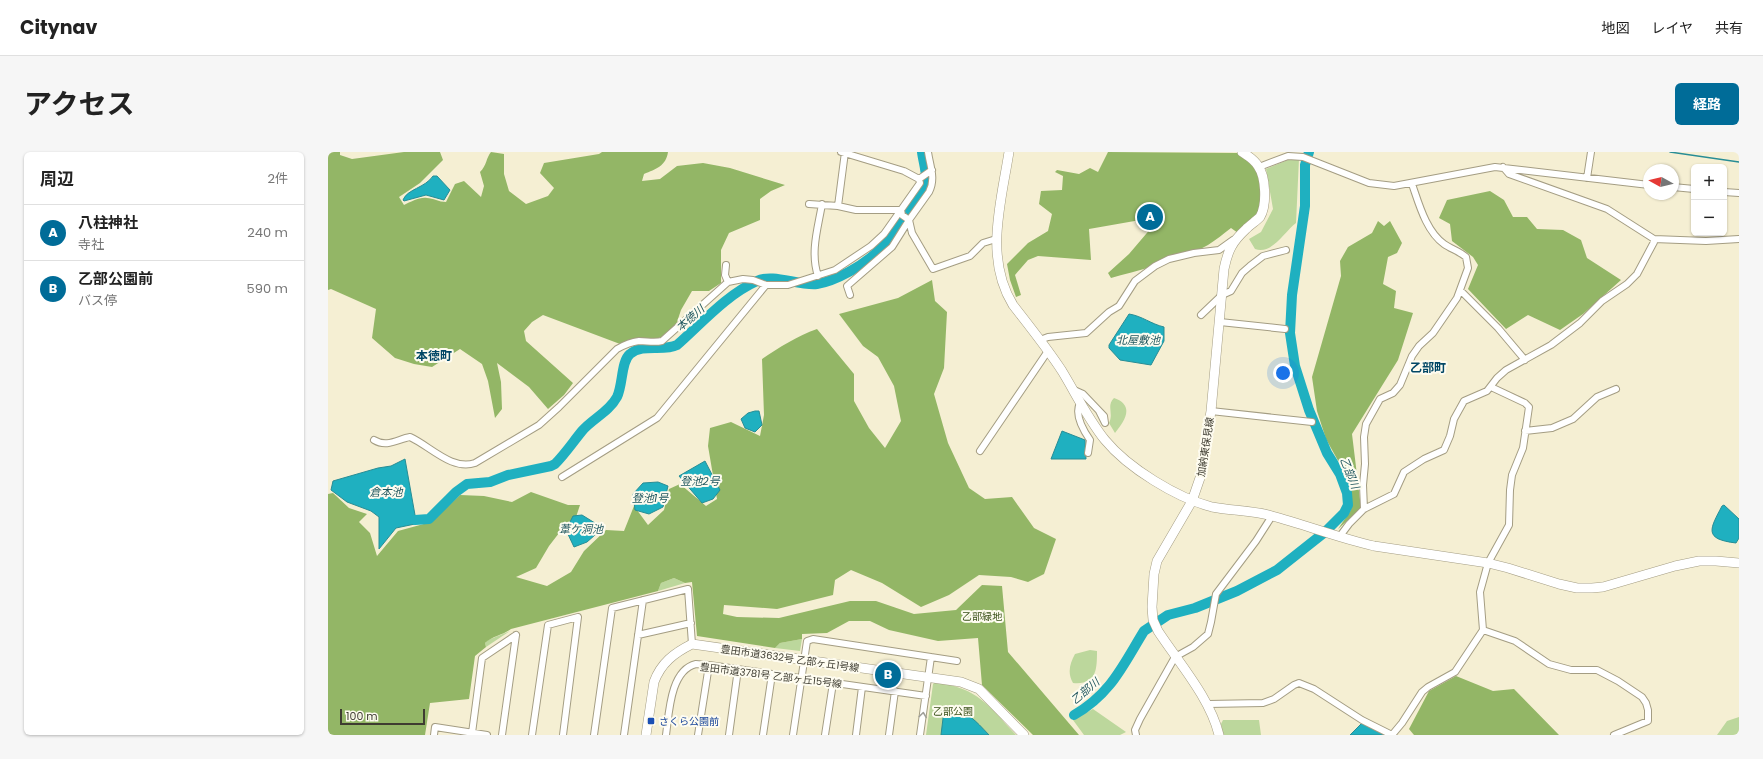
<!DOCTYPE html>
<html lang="ja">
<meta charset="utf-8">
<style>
:root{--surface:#fff;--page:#f6f6f6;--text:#222;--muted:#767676;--line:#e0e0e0;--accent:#006c98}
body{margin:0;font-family:Poppins,"Noto Sans JP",sans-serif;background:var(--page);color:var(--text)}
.controls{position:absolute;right:12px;top:12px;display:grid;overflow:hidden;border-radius:6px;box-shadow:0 1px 3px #0004}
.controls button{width:36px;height:36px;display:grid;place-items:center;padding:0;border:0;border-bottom:1px solid var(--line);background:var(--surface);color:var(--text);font:20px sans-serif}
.compass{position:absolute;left:1315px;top:12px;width:36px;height:36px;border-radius:50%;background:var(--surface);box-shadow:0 1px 3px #0004;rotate:278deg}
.scale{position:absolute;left:12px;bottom:10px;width:85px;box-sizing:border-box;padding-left:4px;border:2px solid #3e3c31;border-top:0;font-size:11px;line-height:14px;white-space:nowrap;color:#3e3c31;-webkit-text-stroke:3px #fefcf0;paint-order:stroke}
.you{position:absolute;left:955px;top:221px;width:14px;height:14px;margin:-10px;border:3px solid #fff;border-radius:50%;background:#1a73e8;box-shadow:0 0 0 6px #1a73e833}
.badge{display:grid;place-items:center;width:26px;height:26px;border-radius:50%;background:var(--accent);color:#fff;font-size:13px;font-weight:700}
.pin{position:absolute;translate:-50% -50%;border:2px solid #fff;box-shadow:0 1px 4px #0006}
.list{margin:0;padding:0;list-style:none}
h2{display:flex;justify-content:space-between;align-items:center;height:52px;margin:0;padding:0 16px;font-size:17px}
h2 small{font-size:13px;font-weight:400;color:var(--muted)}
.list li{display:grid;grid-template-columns:26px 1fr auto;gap:12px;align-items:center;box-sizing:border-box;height:56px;padding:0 16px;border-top:1px solid var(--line)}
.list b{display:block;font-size:15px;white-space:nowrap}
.list p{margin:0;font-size:13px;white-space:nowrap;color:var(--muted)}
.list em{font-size:13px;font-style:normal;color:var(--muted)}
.map{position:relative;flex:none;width:1411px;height:583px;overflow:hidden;border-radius:6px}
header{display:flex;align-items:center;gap:24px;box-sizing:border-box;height:56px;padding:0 20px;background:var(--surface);border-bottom:1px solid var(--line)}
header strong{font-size:19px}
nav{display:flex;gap:22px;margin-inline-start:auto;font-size:14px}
.intro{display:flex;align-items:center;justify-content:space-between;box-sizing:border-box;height:96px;padding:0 24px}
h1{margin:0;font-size:28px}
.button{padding:10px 18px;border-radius:6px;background:var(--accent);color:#fff;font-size:14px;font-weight:700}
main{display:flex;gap:24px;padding:0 24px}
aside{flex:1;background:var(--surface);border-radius:6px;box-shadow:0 1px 3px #0004}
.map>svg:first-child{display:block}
</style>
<header>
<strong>Citynav</strong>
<nav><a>地図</a><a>レイヤ</a><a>共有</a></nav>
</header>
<div class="intro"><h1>アクセス</h1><a class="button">経路</a></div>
<main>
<aside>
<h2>周辺<small>2件</small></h2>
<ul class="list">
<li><span class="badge">A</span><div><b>八柱神社</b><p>寺社</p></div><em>240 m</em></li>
<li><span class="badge">B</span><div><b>乙部公園前</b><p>バス停</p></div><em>590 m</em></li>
</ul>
</aside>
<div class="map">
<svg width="1411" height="583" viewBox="0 0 1411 583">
<rect width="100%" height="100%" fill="#f5efd3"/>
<path fill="#bcd79c" d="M971 7 968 71C956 80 944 103 927 97L921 87 933 80 945 57 938 17 960 8Z
M786 246C807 253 797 269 787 281L781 271C786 261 778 254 786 246Z
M346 426 357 431 330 439 333 431Z
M182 479 158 495 157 491 160 488Z
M474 487 472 499 447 496 452 491Z
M762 498 769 499C769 519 768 533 745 531 739 521 742 511 747 502Z
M608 530C651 537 660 553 688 583H598L605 532Z
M765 557 798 580 792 583H756L745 568Z
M1411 565V583H1389L1399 569Z
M895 568H931L933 583H895L893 572Z"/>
<path fill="#93b666" d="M0 0H12V3L24 7 76 0H112L115 8 92 31 71 45 76 53C83 50 91 45 99 46 105 46 111 50 118 50L127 32 136 29 153 45 156 34 152 20C159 13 158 6 163 0L176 2V22L181 39 198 52 220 44 226 36 212 21 216 11 271 2 274 0H340C338 14 328 17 316 22L314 29 332 27 349 14 375 11 402 16 457 33 443 39 432 47V68L401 81 393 98V131L381 139H364L353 158 348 173 336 184 325 188 307 186 292 192 215 163 204 170 196 179 198 189 245 231 236 243 220 257 201 235 169 211 173 230 174 257 167 266 160 229 154 212 132 197 104 215 86 212 67 206 44 186 48 157 3 137 0 138Z
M780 0 909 1 920 8 929 18 934 43 929 63 910 81 903 76C895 82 888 88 880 93 851 109 815 117 783 126L780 121 801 102 824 75 818 67 761 77 763 108 710 104 700 108 687 123 693 143 688 145 682 128 679 112 700 91 720 79 724 62 711 52 713 39 734 38 735 24 727 20 729 18 751 22 762 16 770 20Z
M1162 39 1176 48 1185 65H1199L1209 77 1235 78 1253 88 1259 106 1293 128 1255 162 1232 178 1200 163 1178 177 1140 137 1150 113 1145 105 1124 89 1122 72 1111 66 1119 48Z
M1050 69 1056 74 1062 69 1074 91 1069 101 1060 105 1055 132 1068 139 1066 156 1085 161 1070 208 1024 282 1033 356 1010 377 1023 358 1024 346 1013 314 998 287 989 259 984 225 1013 124 1012 109 1020 95 1044 81Z
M604 128 607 149 619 160 616 216 606 242 620 291 641 336 657 347 684 345 706 376 728 387 716 422 700 430 683 425 651 423 621 443 593 455 554 431 523 418 507 428 505 443 449 457 396 453 395 462 409 465 451 466 522 449H548L586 462 628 458 654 433 674 434 680 500 751 583H705L654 533 650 486 610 489 561 478 542 469H521L499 481 474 482V487L452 491 447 496 369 484 364 430 357 431 346 426 333 431 330 439 183 477C175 483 164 484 157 491L158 495 147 504 141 547 102 551 97 583H0V342L5 341 21 356 39 362 31 370 42 381 49 404 70 379 103 370 132 343 156 344 184 350 203 340 240 353H252L248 365 238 372 221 394 208 416 188 425 219 434 243 420 256 399 278 378 296 379 306 354 320 373 336 358 341 337 352 332 378 354 389 347 380 294 382 276 403 270 432 284 436 263 434 207C452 195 469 184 489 177L526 222V249L541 276 557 296 573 269 566 234 550 205 535 194 511 162 570 146Z
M1128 524 1165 539 1186 537 1231 583H1086L1081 577 1101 539Z"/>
<path fill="#1fb0c0" stroke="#288d95" d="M105 24H109L122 38 116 48 98 43 76 49 75 48C79 37 97 36 105 24Z
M801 162C814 164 823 172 836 175V189L823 213 792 208 781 196V193Z
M427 259H431L434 273 427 280 417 276 413 267 420 261Z
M734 279 757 288 758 307H723Z
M77 307 87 363V372L68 376 51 397V365L43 359 19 350 3 338 5 329 50 316 63 314Z
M377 309 392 338 385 347 374 351 351 324Z
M330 330 340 334 335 355 321 362 307 358 305 342 315 331Z
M1396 353 1411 367V386L1408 391C1375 387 1382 377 1394 354Z
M254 363 275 376 259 390 246 395 238 378 245 364Z
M620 555C640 560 647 568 661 583H613L616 558Z
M1034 571 1059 583H1022Z"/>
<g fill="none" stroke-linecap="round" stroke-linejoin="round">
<path stroke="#288d95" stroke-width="1.5" d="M1342 0 1411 10"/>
<path stroke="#1fb0c0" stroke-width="10" d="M87 368 101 367 128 340 139 332 162 330 180 323 223 314 227 312C237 302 245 290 254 279 264 267 281 260 289 245 295 233 293 209 302 202 315 191 335 200 349 193 374 171 398 143 429 129 445 121 470 134 489 132 508 129 536 113 550 99 561 88 569 73 579 60 585 51 596 41 598 30 599 21 595 9 594 0
M746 563C783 542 795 513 816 479L840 463 867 456 909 439 949 418 997 380 1016 361 1020 353 1019 341 1012 322 999 301 981 258 967 214 962 181 964 143 977 54V13L981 0"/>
<g stroke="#a49d83" stroke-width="8">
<path id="street" d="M931 15 960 4 975 5 1041 31 1066 34 1167 15 1321 33
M1175 15 1181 22 1279 57 1326 87 1378 89 1411 87
M1259 26 1263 0
M591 27 604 18
M1345 35 1366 37
M1396 40 1411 41
M481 52 510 54 528 58H573
M510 54 517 0
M573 58 574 63 581 68 584 81 605 117 642 104 655 91 668 87
M398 113 397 123 400 130
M490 124C482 100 490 76 494 52
M1132 138 1170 176 1197 208
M522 143 519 134 564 95 581 68 601 40C608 27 602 14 600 0
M873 163 894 143 903 139 914 121 922 114 935 104 958 98
M892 170 957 177
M712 188 720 185 758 181 781 160 791 154 807 129 827 114 841 107 866 101 891 98 905 88
M746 238 755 242 776 264 777 271 771 259
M752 251C746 263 755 278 762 288L760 301
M883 259 984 270
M1197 279 1224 276 1245 267 1269 245 1288 237
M46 288C59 296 70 287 82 285 102 294 124 319 147 311L211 273 231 255 289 197C296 193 303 190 311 189 319 189 326 191 334 189L400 130 415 127 425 128 438 133H460L507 118 543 94 556 82 592 31 591 27 576 19 513 0
M652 299 720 199
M234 325 329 266 438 133
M1036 357 1035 333 1037 312 1036 285 1038 272 1052 247 1065 241 1072 233 1084 204 1091 194 1105 181 1129 146 1140 116 1138 105C1131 99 1123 97 1116 92 1098 79 1091 52 1084 32
M1012 384 1021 372 1036 357 1066 342 1076 320 1096 307 1116 298 1122 284 1126 267 1136 249 1159 239 1169 226 1178 218 1223 193 1252 171 1274 149 1299 132 1309 122 1326 90V87
M1155 478 1187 489 1221 512 1243 518H1269L1290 529 1314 545 1318 551 1320 558V569L1286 583
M310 483 363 471
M880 552 935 551 946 547 966 533 971 531 986 537 1034 568 1064 583
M144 581 154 506 188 483
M106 583 107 575 159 583
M174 583 188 483
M204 583 220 473 250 465 235 583
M266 583 284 456 360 437 364 492
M296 583 315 448
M338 583C341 562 342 518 368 512 372 512 377 513 381 513L598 544
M370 583 381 513
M401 583 410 517
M435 583 444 522
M465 583 479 489 485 487 629 509
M497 583 505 531
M528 583 534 535
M561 583 567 539
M592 583 603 505
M808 583 807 578 812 567 847 505 865 495 880 482 883 470 888 442 928 389 944 364
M1064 583 1074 571 1094 540 1100 535 1127 520 1155 478 1152 440 1160 411 1181 373 1182 338 1184 323 1195 296 1201 255 1197 251 1163 235"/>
</g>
<g stroke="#a49d83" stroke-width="10">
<path id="secondary" d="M681 0C673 51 656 106 685 153 702 175 719 196 734 219 748 242 760 267 777 288 800 316 849 346 884 355 904 359 925 358 944 364 978 373 1011 386 1046 394L1160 411 1180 416 1231 432 1249 436H1264L1275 435 1347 414 1371 409H1388L1411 411
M318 583 326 530C333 511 346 501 364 492L633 530 651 537 696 583
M891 583C882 546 851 511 830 479L825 468 824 455 826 422 829 409 864 349 873 323 883 259 896 117C900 98 904 90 918 77 922 73 928 69 932 65 939 53 938 25 930 14 926 7 920 4 914 0"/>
</g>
<use href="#street" stroke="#fff" stroke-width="6"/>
<use href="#secondary" stroke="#fff" stroke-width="9"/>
</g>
<defs><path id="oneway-chevron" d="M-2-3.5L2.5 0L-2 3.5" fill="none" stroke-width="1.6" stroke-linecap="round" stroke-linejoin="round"/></defs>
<use stroke="#9e9e98" href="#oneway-chevron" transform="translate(595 563) rotate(-82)"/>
<rect fill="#1a4fb4" stroke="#fefcf0" stroke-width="1.5" x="319" y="565" width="8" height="8" rx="2"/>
<g text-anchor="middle" stroke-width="4" stroke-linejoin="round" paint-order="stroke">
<g font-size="10" fill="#3e3c31" stroke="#fefcf0">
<text transform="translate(877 295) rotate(-81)" y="4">加納東保見線</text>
<text transform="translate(462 506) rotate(8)" y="4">豊田市道3632号 乙部ヶ丘1号線</text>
<text transform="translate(443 523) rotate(7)" y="4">豊田市道3781号 乙部ヶ丘15号線</text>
</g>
<g font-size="10" fill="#395018" stroke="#fefcf0">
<text x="654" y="468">乙部緑地</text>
<text x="625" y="563">乙部公園</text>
</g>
<g font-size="10" fill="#164399" stroke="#fefcf0" text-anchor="start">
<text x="331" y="573">さくら公園前</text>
</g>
<g font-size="11" font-style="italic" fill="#225860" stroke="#fefcf0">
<text transform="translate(362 166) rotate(-41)" y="4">本徳川</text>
<text x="810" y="192">北屋敷池</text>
<text transform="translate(1022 321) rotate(68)" y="4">乙部川</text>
<text x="372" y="333">登池2号</text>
<text x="58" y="344">倉本池</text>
<text x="322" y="350">登池1号</text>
<text x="253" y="381">葦ケ洞池</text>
<text transform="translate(757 539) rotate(-40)" y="4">乙部川</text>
</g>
<g font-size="12" font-weight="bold" fill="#024766" stroke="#fefcf0">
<text x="106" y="208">本徳町</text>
<text x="1100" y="220">乙部町</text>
</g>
</g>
</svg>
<div class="controls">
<button>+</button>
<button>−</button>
</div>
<svg class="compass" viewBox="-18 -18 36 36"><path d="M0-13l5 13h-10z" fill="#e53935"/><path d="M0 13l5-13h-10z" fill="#767676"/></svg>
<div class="scale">100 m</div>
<div class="you"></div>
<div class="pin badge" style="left:822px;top:65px">A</div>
<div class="pin badge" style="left:560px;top:523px">B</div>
</div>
</main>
